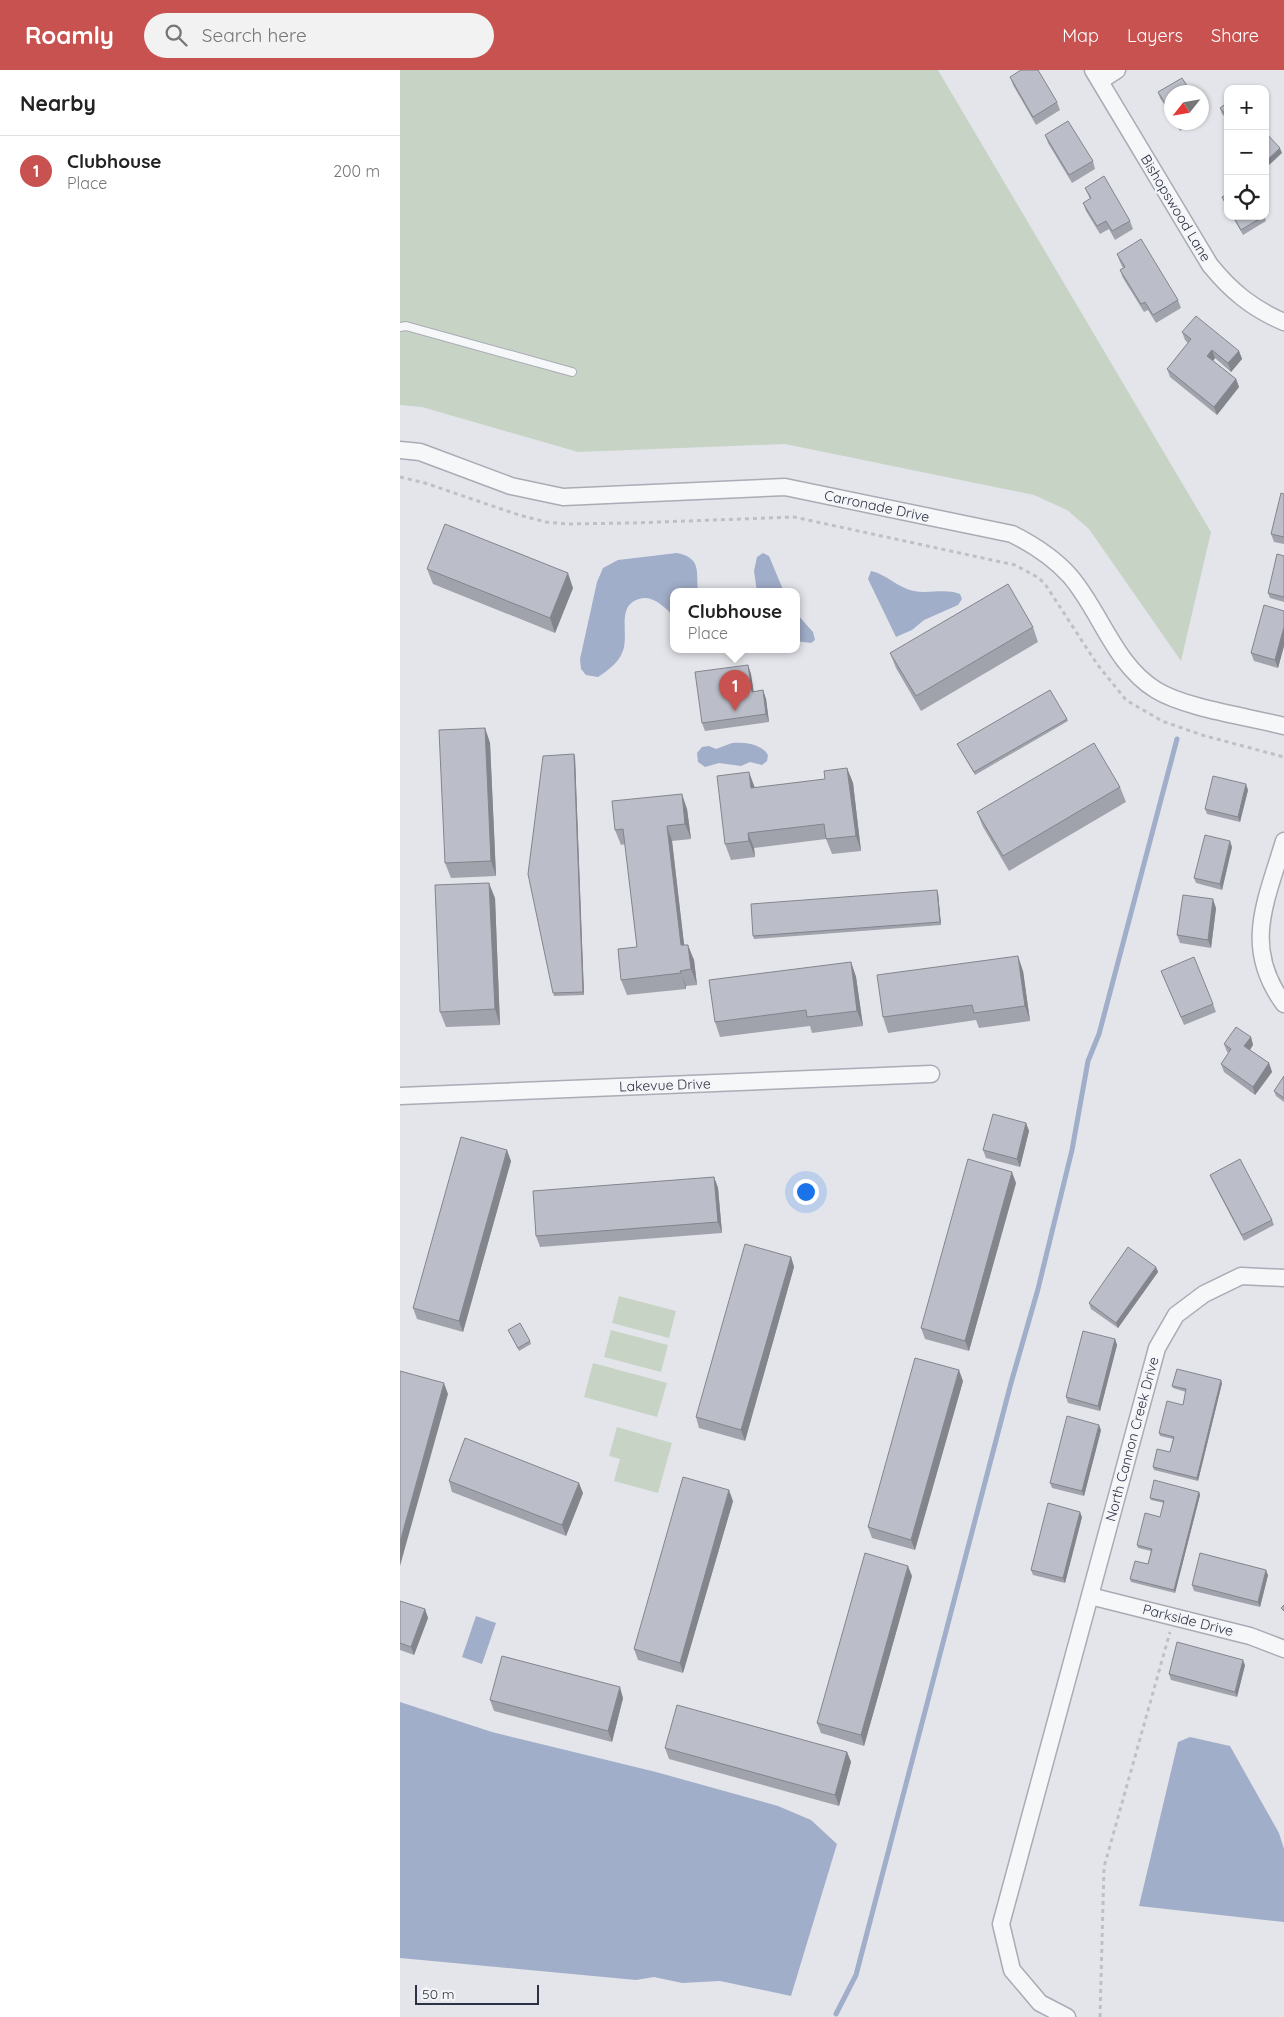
<!DOCTYPE html>
<meta charset="utf-8">
<style>
:root{--surface:#fff;--page:#f2f2f2;--text:#222;--muted:#767676;--line:#e0e0e0;--accent:#c85250}
body{margin:0;font-family:Quicksand,sans-serif;background:var(--page);color:var(--text)}
.controls{position:absolute;right:15px;top:15px;display:grid;overflow:hidden;border-radius:10px;box-shadow:0 1px 4px #0004}
.controls button{width:45px;height:45px;display:grid;place-items:center;padding:0;border:0;border-bottom:1px solid var(--line);background:var(--surface);color:var(--text);font:25px sans-serif}
.compass{position:absolute;left:764px;top:15px;width:45px;height:45px;border-radius:50%;background:var(--surface);box-shadow:0 1px 4px #0004;rotate:239deg}
.scale{position:absolute;left:15px;bottom:12px;width:124px;box-sizing:border-box;padding-left:5px;border:2px solid #2c3143;border-top:0;font-size:14px;line-height:18px;white-space:nowrap;color:#2c3143;-webkit-text-stroke:4px #f4f5f8;paint-order:stroke}
.you{position:absolute;left:405px;top:1121px;width:18px;height:18px;margin:-12px;border:4px solid #fff;border-radius:50%;background:#1a73e8;box-shadow:0 0 0 8px #1a73e833}
.badge{display:grid;place-items:center;width:32px;height:32px;border-radius:50%;background:var(--accent);color:#fff;font-size:16px;font-weight:700}
.pin{position:absolute;translate:-50% -41px;filter:drop-shadow(0 1px 2px #0008)}
.pin::after{content:'';position:absolute;top:26px;width:18px;height:15px;background:inherit;clip-path:polygon(0 0,100% 0,50% 100%)}
.popup{position:absolute;left:270px;top:518px;width:130px;height:65px;box-sizing:border-box;display:grid;place-content:center;border-radius:10px;background:var(--surface);filter:drop-shadow(0 1px 4px #0005);font-size:16px;white-space:nowrap;color:var(--muted)}
.popup b{font-size:19px;color:var(--text)}
.popup::after{content:'';position:absolute;left:50%;top:100%;margin-left:-10px;border:10px solid transparent;border-top-color:var(--surface)}
.list{margin:0;padding:0;list-style:none}
h2{display:flex;justify-content:space-between;align-items:center;height:65px;margin:0;padding:0 20px;font-size:21px}
h2 small{font-size:16px;font-weight:400;color:var(--muted)}
.list li{display:grid;grid-template-columns:32px 1fr auto;gap:15px;align-items:center;box-sizing:border-box;height:70px;padding:0 20px;border-top:1px solid var(--line)}
.list b{display:block;font-size:19px;white-space:nowrap}
.list p{margin:0;font-size:16px;white-space:nowrap;color:var(--muted)}
.list em{font-size:16px;font-style:normal;color:var(--muted)}
.icon{flex:none;width:28px;height:28px;fill:none;stroke:currentColor;stroke-width:2;stroke-linecap:round;stroke-linejoin:round}
.map{position:relative;flex:none;width:884px;height:1947px;overflow:hidden}
header{display:flex;align-items:center;gap:30px;box-sizing:border-box;height:70px;padding:0 25px;background:var(--accent);color:#fff}
header strong{font-size:24px}
nav{display:flex;gap:28px;margin-inline-start:auto;font-size:18px}
.search{width:350px;height:45px;background:var(--page);display:flex;align-items:center;gap:12px;box-sizing:border-box;padding:0 18px;border-radius:28px;color:var(--muted);font-size:19px}
main{display:flex}
aside{flex:1;background:var(--surface)}
.map>svg:first-child{display:block}
</style>
<header>
<strong>Roamly</strong>
<div class="search"><svg class="icon" aria-label="search" viewBox="0 0 24 24"><circle cx="10" cy="10" r="6"/><path d="M15 15l6 6"/></svg>Search here</div>
<nav><a>Map</a><a>Layers</a><a>Share</a></nav>
</header>
<main>
<aside>
<h2>Nearby<small></small></h2>
<ul class="list">
<li><span class="badge">1</span><div><b>Clubhouse</b><p>Place</p></div><em>200 m</em></li>
</ul>
</aside>
<div class="map">
<svg width="884" height="1947" viewBox="0 0 884 1947">
<rect width="100%" height="100%" fill="#e4e5eb"/>
<path fill="#c7d4c5" d="M0 0H538L811 462 781 591 689 459 667 440 634 425 385 374 178 382 22 337 0 335Z
M219 1226 276 1241 269 1268 212 1253Z
M211 1260 268 1275 261 1302 204 1287Z
M193 1293 267 1313 257 1347 184 1327Z
M217 1357 272 1373 258 1423 214 1411 220 1389 209 1386Z"/>
<path fill="#a1aec9" d="M277 483C302 488 296 502 298 522H274V547C267 539 255 527 244 528 213 532 231 565 222 583 218 593 207 601 198 607L186 605 181 599 180 589 197 512 203 498 218 490Z
M363 483 369 486 384 522H357L354 501 357 487Z
M471 501C486 504 498 518 514 521 529 524 546 518 560 524L562 529 558 535 524 550 512 560 496 567 468 509Z
M396 543 413 562 415 570 411 573 396 571Z
M332 673C344 672 362 674 368 685L367 691 362 695 350 692 341 696 319 693 305 697 298 692 297 683 302 677 309 676 316 679Z
M76 1546 96 1553 82 1594 62 1587Z
M0 1632 92 1662 256 1702 378 1736 411 1750 437 1774 391 1926 320 1911 282 1913 254 1907 236 1910 0 1888Z
M790 1667 830 1676 879 1763 884 1779V1852L739 1836 778 1672Z"/>
<g fill="none" stroke-linecap="round" stroke-linejoin="round">
<path stroke="#a1aec9" stroke-width="5" d="M436 1944 456 1905 611 1313 638 1219 672 1080 688 991 699 964 777 669"/>
<g stroke="#a9abb5" stroke-width="10">
<path id="service" d="M0 257 6 256 172 302"/>
</g>
<g stroke="#a9abb5" stroke-width="19">
<path id="minor" d="M693 0 810 195C831 221 853 239 884 252
M700 11 717 0
M0 380 20 382 111 416 163 427 385 417 612 464C634 475 653 487 670 506 701 542 714 594 756 620 785 638 849 647 884 656
M884 771C866 832 842 877 884 934
M0 1026 531 1004
M690 1526 850 1566 884 1579
M667 1947 640 1933 612 1900 601 1854 757 1278 776 1245 804 1224 841 1206 884 1208"/>
</g>
<path stroke="#bdc0c6" stroke-width="3" stroke-dasharray="4 4" stroke-linecap="butt" d="M0 407 25 413 119 445 146 452 167 454 233 453 394 447 615 495 639 508 647 517 697 594 726 630 762 651 802 665 884 687
M700 1947 704 1797 770 1562"/>
<use href="#service" stroke="#f6f7f9" stroke-width="8"/>
<use href="#minor" stroke="#f6f7f9" stroke-width="16"/>
</g>
<path fill="#a1a3ac" d="M610 7 657 32 660 40 636 55 613 15Z
M758 22H772V46L760 28Z
M828 32V50L822 44 820 38Z
M802 39 804 46 802 48Z
M775 52H793L780 61Z
M645 65 693 91 695 99 672 113 648 73Z
M685 118 730 151 733 159 715 170 709 159 700 164 686 141 683 133 690 129Z
M832 146H864L866 151 843 165Z
M717 184 778 230 781 238 756 253 748 240 744 242 723 208 720 200 723 198 720 192Z
M782 262 839 281 842 289 831 302 815 288 813 291 836 309 839 317 817 345 770 307 767 299 788 273 785 270Z
M884 424V474L874 472 871 464Z
M884 486V532L870 528 868 523Z
M27 499 173 518 155 563 33 514Z
M884 541V576L878 598 854 591 851 583Z
M633 557 638 572 521 641 496 598 490 583Z
M348 595 351 604 353 622 363 620 366 629 369 652 305 661 302 653Z
M667 649 668 651 575 705 557 674Z
M85 658 90 673 96 806 51 808 45 793Z
M174 684 175 687 184 925 154 926 153 923Z
M447 698 453 713 461 781 432 784 426 769 354 778 355 787 331 790 325 774 355 718 425 709Z
M720 717 726 732 609 801 583 757 577 742Z
M848 720 840 752 807 744 805 739Z
M287 739 291 769 272 771 284 875 294 890 297 915 286 916V919L227 925 221 910 237 877 225 774 221 775 215 760Z
M832 777 822 820 796 813 794 808Z
M538 823 541 855 354 869 353 866Z
M95 828 100 955 46 957 40 942Z
M816 838 811 878 780 873 777 865Z
M451 892 456 907 463 956 412 963 410 956 320 967 315 952Z
M623 901 630 951 579 958 576 950 488 963 483 947Z
M761 901 813 934 816 942 784 955Z
M851 967 853 975 850 980 869 993 872 1002 855 1025 824 1002 821 994 829 983 827 982 824 974Z
M884 1006V1032L876 1026 874 1021Z
M626 1053 629 1061 620 1097 586 1088 583 1080Z
M111 1091 63 1262 17 1249 13 1238Z
M810 1105 872 1150 874 1155 844 1171 812 1110Z
M314 1107 318 1118 322 1163 140 1177 136 1166Z
M616 1113 569 1281 525 1269 521 1258Z
M391 1187 394 1197 345 1371 299 1358 296 1347Z
M756 1197 758 1202 718 1258 691 1239 689 1233Z
M108 1260 130 1271 131 1274 119 1281Z
M715 1269 717 1275 700 1341 668 1333 666 1327Z
M563 1311 515 1480 472 1468 468 1457Z
M822 1313 798 1411 754 1400 753 1397 770 1382 773 1369 760 1366 759 1363 783 1335 786 1322 773 1318 772 1316Z
M701 1360 684 1426 652 1418 650 1413Z
M49 1411 183 1423 166 1466 52 1422Z
M799 1422 800 1425 775 1523 731 1512 730 1509 748 1494 751 1481 738 1478 737 1475 760 1447 764 1433 751 1430 750 1428Z
M333 1431 283 1603 238 1590 234 1579Z
M682 1447 665 1513 633 1505 631 1500Z
M868 1505 860 1537 794 1521 792 1515Z
M512 1506 464 1676 421 1663 417 1653Z
M0 1531 25 1539 28 1548 14 1585 0 1580Z
M845 1595 837 1627 771 1610 769 1604Z
M223 1628 212 1672 94 1641 90 1630Z
M265 1678 447 1682 451 1692 439 1736 269 1689Z"/>
<path fill="#83858c" d="M880 78 882 83 868 96 866 91Z
M812 280 815 288 810 295 807 286Z
M839 281 842 289 831 302 828 293Z
M836 309 839 317 817 345 814 337Z
M168 503 173 518 155 563 150 548Z
M884 557V576L878 598 875 590Z
M348 595 351 604 355 630 352 622Z
M363 620 366 629 369 652 366 644Z
M85 658 90 673 96 806 91 791Z
M174 684 175 687 184 925 183 922Z
M447 698 453 713 461 781 456 766Z
M349 702 355 718H351Z
M846 714 848 720 840 752 838 747Z
M282 724 287 739 291 769 285 754Z
M267 756 272 771 286 891 281 875Z
M348 763 354 778 355 787 349 771Z
M830 771 832 777 822 820 820 814Z
M89 813 95 828 100 955 95 939Z
M537 820 538 823 541 855 540 852Z
M813 829 816 838 811 878 808 870Z
M288 875 294 890 297 915 291 899Z
M618 886 623 901 630 951 625 936Z
M451 892 456 907 463 956 457 941Z
M280 901 286 916V919L281 903Z
M851 967 853 975 847 984 844 976Z
M869 993 872 1002 855 1025 853 1017Z
M626 1053 629 1061 620 1097 617 1089Z
M107 1080 111 1091 63 1262 59 1251Z
M612 1102 616 1113 569 1281 565 1271Z
M314 1107 318 1118 322 1163 318 1152Z
M391 1187 394 1197 345 1371 341 1360Z
M756 1197 758 1202 718 1258 716 1253Z
M715 1269 717 1275 700 1341 698 1336Z
M559 1300 563 1311 515 1480 511 1470Z
M821 1310 822 1313 798 1411 797 1408Z
M44 1313 48 1324 0 1496V1472Z
M699 1355 701 1360 684 1426 682 1421Z
M179 1413 183 1423 166 1466 162 1455Z
M329 1420 333 1431 283 1603 280 1593Z
M799 1422 800 1425 775 1523 774 1520Z
M680 1442 682 1447 665 1513 663 1508Z
M508 1496 512 1506 464 1676 461 1665Z
M866 1500 868 1505 860 1537 858 1532Z
M25 1539 28 1548 14 1585 11 1577Z
M843 1590 845 1595 837 1627 835 1622Z
M220 1617 223 1628 212 1672 208 1661Z
M447 1682 451 1692 439 1736 435 1725Z"/>
<path fill="#bbbec8" stroke="#83858c" d="M621 0H638L657 32 633 47 610 7Z
M782 8 791 22H772V44L758 22Z
M828 32V47L820 38Z
M668 51 693 91 669 105 645 65Z
M865 62 880 78 866 91 865 90Z
M704 106 730 151 712 161 706 151 697 156 683 133 691 128 685 118Z
M828 124V138L822 127Z
M833 146H864L841 160Z
M741 169 778 230 753 245 745 232 741 234 720 200 725 197 717 184Z
M796 246 839 281 828 293 812 280 807 286 836 309 814 337 767 299 791 269 782 262Z
M881 423 884 424V467L871 464Z
M45 454 168 503 150 548 27 499Z
M877 484 884 486V527L868 523Z
M608 514 633 557 516 626 490 583Z
M864 535 884 541V557L875 590 851 583Z
M348 595 352 622 363 620 366 644 302 653 295 602Z
M650 620 667 649 574 702 557 674Z
M85 658 91 791 45 793 39 660Z
M694 673 720 717 603 786 577 742Z
M174 684 183 922 153 923 128 804 143 686Z
M447 698 456 766 426 769 424 754 348 763 349 771 325 774 317 706 349 702 351 718 425 709 424 701Z
M813 706 846 714 838 747 805 739Z
M282 724 285 754 267 756 281 875H288L291 899 280 901 281 903 221 910 218 879 237 877 223 759 215 760 212 731Z
M805 765 830 771 820 814 794 808Z
M89 813 95 939 40 942 35 815Z
M537 820 540 852 353 866 351 834Z
M783 825 813 829 808 870 777 865Z
M618 886 625 936 574 943 572 935 483 947 477 905Z
M794 887 813 934 781 947 761 901Z
M451 892 457 941 407 947 406 940 315 952 309 910Z
M836 957 851 967 844 976 869 993 853 1017 821 994 831 979 824 974Z
M884 1006V1028L874 1021Z
M593 1044 626 1053 617 1089 583 1080Z
M61 1067 107 1080 59 1251 13 1238Z
M568 1089 612 1102 565 1271 521 1258Z
M840 1089 872 1150 842 1165 810 1105Z
M314 1107 318 1152 136 1166 133 1121Z
M345 1174 391 1187 341 1360 296 1347Z
M728 1177 756 1197 716 1253 689 1233Z
M120 1253 130 1271 118 1278 108 1260Z
M683 1261 715 1269 698 1336 666 1327Z
M515 1288 559 1300 511 1470 468 1457Z
M777 1299 821 1310 797 1408 753 1397 757 1379 770 1382 774 1367 759 1363 767 1331 783 1335 786 1319 772 1316Z
M0 1301 44 1313 0 1472Z
M667 1346 699 1355 682 1421 650 1413Z
M65 1368 179 1413 162 1455 49 1411Z
M283 1407 329 1420 280 1593 234 1579Z
M754 1410 799 1422 774 1520 730 1509 735 1491 748 1494 752 1479 737 1475 745 1443 760 1447 764 1431 750 1428Z
M648 1433 680 1442 663 1508 631 1500Z
M465 1483 508 1496 461 1665 417 1653Z
M800 1483 866 1500 858 1532 792 1515Z
M0 1531 25 1539 11 1577 0 1573Z
M884 1535V1541L881 1538Z
M777 1572 843 1590 835 1622 769 1604Z
M102 1586 220 1617 208 1661 90 1630Z
M277 1635 447 1682 435 1725 265 1678Z"/>
<g text-anchor="middle" stroke-width="4.5" stroke-linejoin="round" paint-order="stroke">
<g font-size="14" fill="#2c3143" stroke="#f4f5f8">
<text transform="translate(776 138) rotate(59)" y="5">Bishopswood Lane</text>
<text transform="translate(477 436) rotate(12)" y="5">Carronade Drive</text>
<text transform="translate(265 1015) rotate(-2)" y="5">Lakevue Drive</text>
<text transform="translate(732 1369) rotate(-75)" y="5">North Cannon Creek Drive</text>
<text transform="translate(788 1550) rotate(14)" y="5">Parkside Drive</text>
</g>
</g>
</svg>
<div class="controls">
<button>+</button>
<button>−</button>
<button><svg class="icon" aria-label="locate" viewBox="0 0 24 24"><circle cx="12" cy="12" r="6"/><path d="M12 2v4M12 18v4M2 12h4M18 12h4"/></svg></button>
</div>
<svg class="compass" viewBox="-18 -18 36 36"><path d="M0-13l5 13h-10z" fill="#e53935"/><path d="M0 13l5-13h-10z" fill="#767676"/></svg>
<div class="scale">50 m</div>
<div class="you"></div>
<div class="pin badge" style="left:335px;top:641px">1</div>
<div class="popup"><b>Clubhouse</b>Place</div>
</div>
</main>
